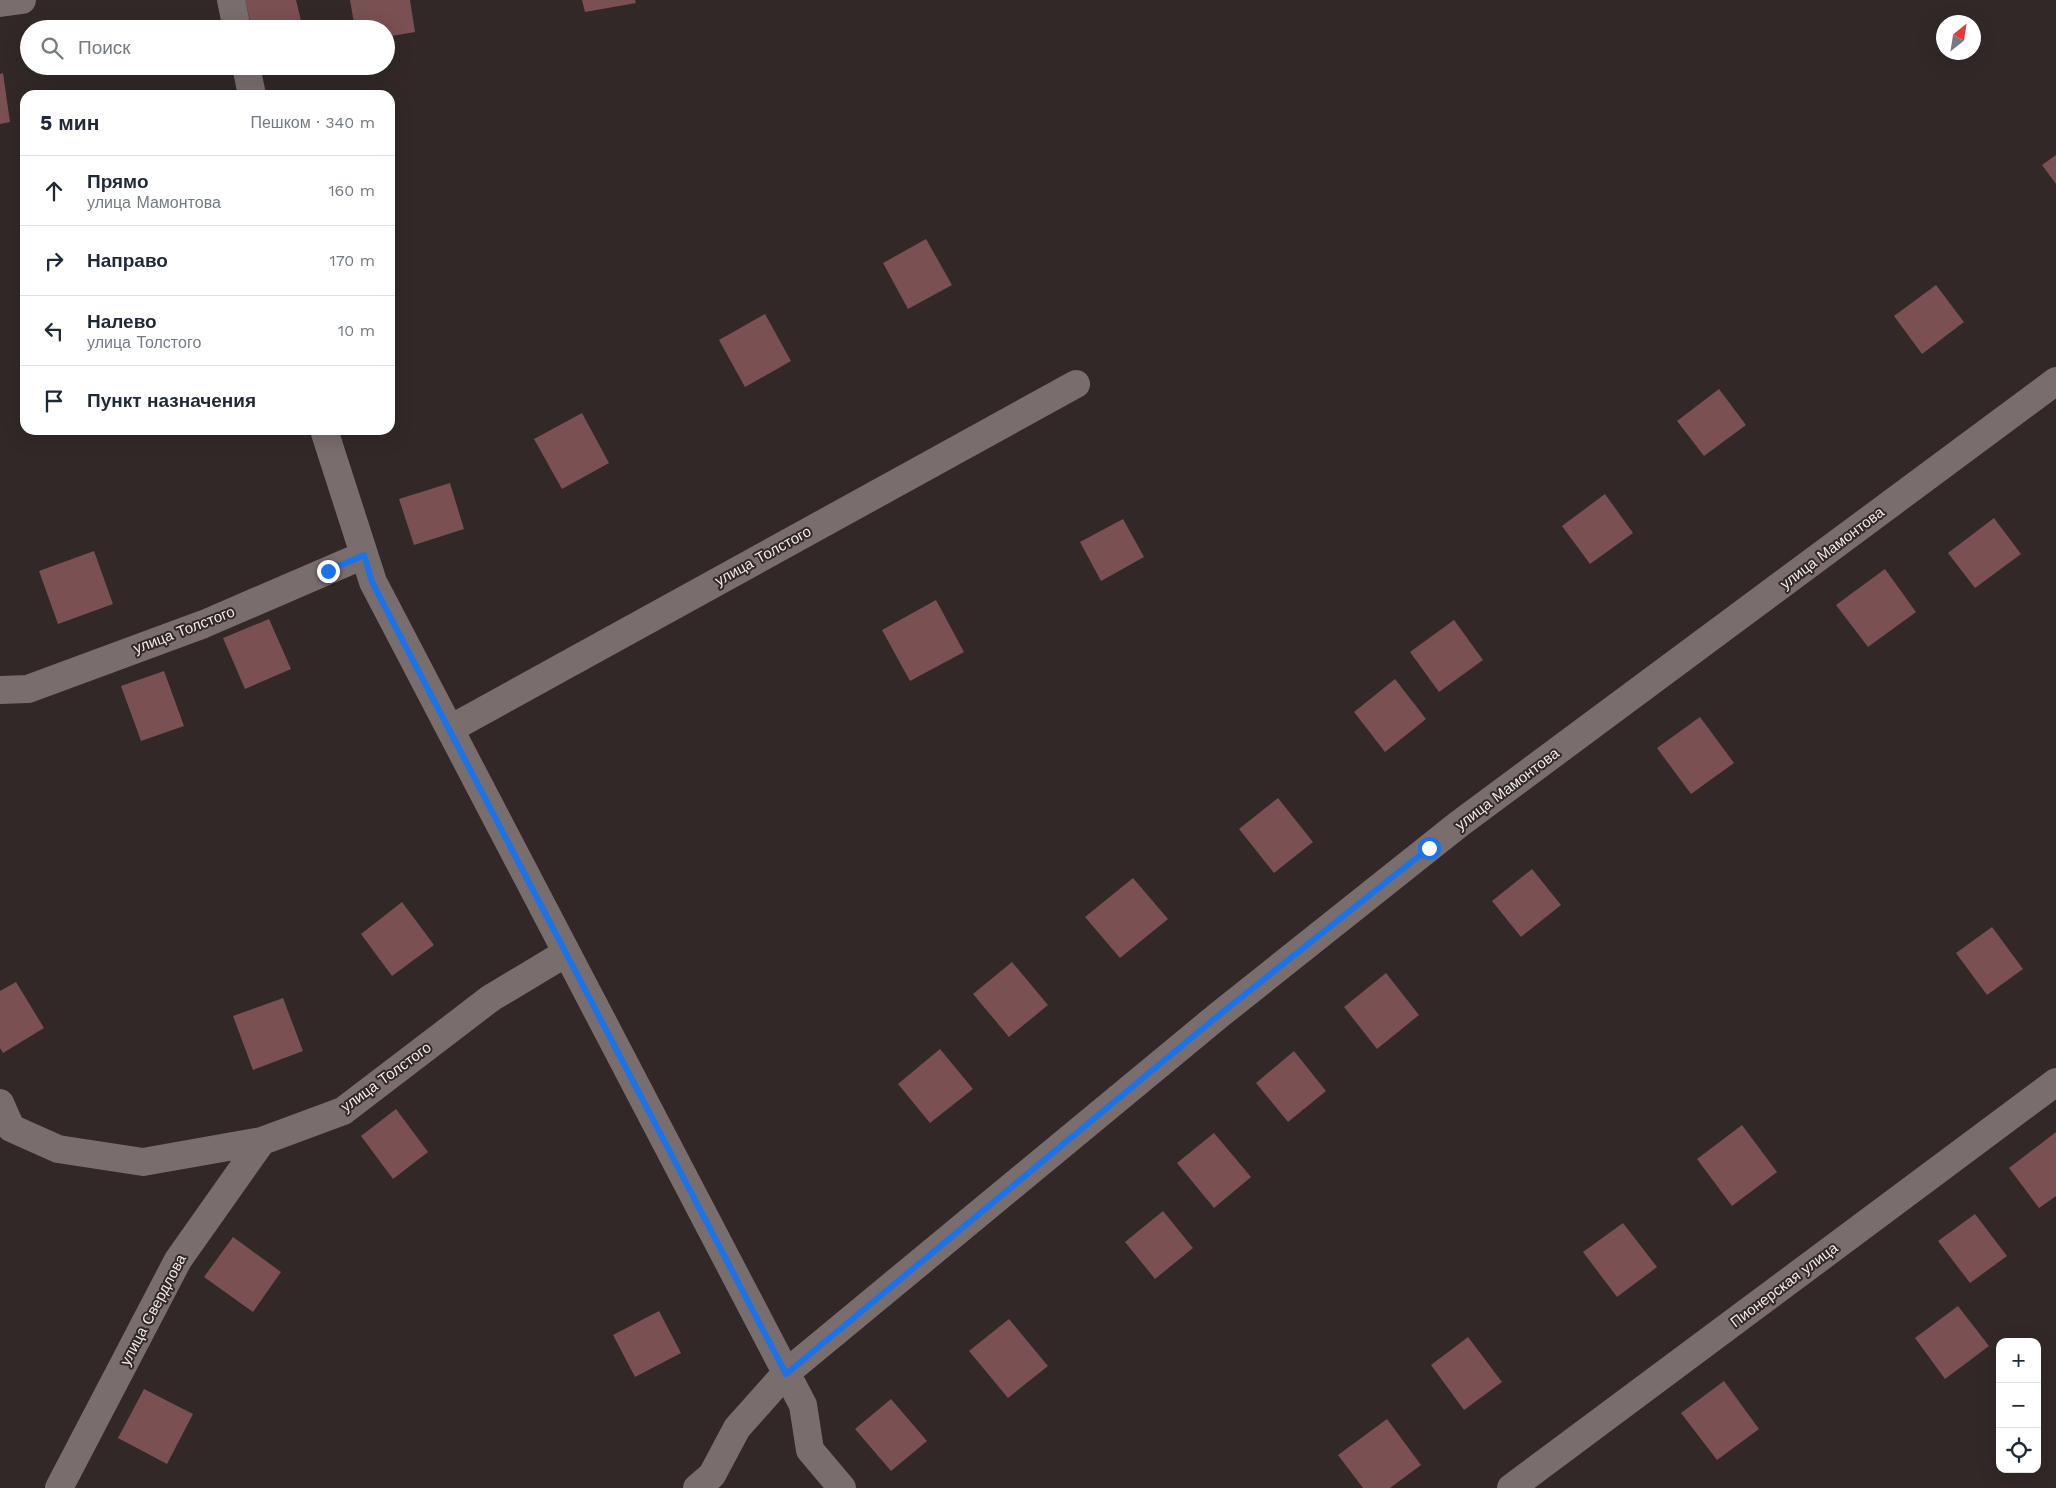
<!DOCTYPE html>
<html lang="ru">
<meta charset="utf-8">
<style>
:root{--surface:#fff;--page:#f6f6f7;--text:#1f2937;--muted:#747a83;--line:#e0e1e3}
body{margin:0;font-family:"Work Sans",sans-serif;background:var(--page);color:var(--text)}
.controls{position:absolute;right:15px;bottom:15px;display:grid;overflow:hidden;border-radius:10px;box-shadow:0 5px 20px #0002}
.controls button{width:45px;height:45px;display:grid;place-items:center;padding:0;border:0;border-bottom:1px solid var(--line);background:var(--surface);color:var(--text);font:25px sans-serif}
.compass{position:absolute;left:1936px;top:15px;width:45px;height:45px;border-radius:50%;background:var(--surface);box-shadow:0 5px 20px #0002;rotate:30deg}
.stop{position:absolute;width:15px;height:15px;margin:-11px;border:4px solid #1a73e8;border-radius:50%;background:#fff}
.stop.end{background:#1a73e8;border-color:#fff;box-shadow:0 1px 5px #0008}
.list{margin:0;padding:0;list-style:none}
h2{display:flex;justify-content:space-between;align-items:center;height:65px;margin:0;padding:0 20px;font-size:21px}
h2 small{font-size:16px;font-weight:400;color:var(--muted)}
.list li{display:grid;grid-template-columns:32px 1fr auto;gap:15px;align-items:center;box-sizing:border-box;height:70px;padding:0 20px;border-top:1px solid var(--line)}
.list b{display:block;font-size:19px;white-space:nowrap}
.list p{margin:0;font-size:16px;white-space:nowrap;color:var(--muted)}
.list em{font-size:16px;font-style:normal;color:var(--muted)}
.icon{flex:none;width:28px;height:28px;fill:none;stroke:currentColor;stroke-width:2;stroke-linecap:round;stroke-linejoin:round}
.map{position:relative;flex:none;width:2056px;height:1488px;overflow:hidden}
.search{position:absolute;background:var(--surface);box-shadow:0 5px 20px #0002;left:20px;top:20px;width:375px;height:55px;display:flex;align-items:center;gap:12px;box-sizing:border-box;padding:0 18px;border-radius:28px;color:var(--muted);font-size:19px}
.panel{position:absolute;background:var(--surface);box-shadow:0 5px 20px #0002;left:20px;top:90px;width:375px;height:345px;border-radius:15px}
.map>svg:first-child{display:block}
</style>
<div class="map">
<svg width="2056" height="1488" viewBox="0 0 2056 1488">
<rect width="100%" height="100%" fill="#322828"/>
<path fill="#7a5052" d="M245 0H296L303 29H252Z
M350 0H410L415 32 386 37V29H355Z
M582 0H635L636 3 585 12Z
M3 73 10 122 0 124V74Z
M2056 155V184L2042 165Z
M926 239 952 285 908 309 883 263Z
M1936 285 1964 322 1922 354 1894 316Z
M765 314 791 361 745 387 719 340Z
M1719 389 1746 425 1704 456 1677 421Z
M582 413 609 463 562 489 534 439Z
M450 483 464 529 414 545 399 499Z
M1605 494 1633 533 1590 564 1562 526Z
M1994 518 2021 554 1975 588 1948 553Z
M1123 519 1144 557 1101 581 1080 542Z
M94 551 113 604 58 624 39 571Z
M1885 569 1916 612 1868 647 1836 605Z
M936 600 964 652 910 681 882 630Z
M269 619 291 669 245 689 223 638Z
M1454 620 1483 660 1439 692 1410 652Z
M164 671 184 726 141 741 121 686Z
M1395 679 1426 719 1385 752 1354 712Z
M1700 717 1734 763 1691 794 1657 748Z
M1278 798 1313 842 1274 873 1239 829Z
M1532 869 1561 905 1521 937 1492 901Z
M1133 878 1168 919 1120 958 1085 917Z
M402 902 434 945 392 976 361 934Z
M1992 927 2023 969 1987 995 1956 953Z
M1012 962 1048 1005 1009 1037 973 994Z
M1386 973 1419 1015 1377 1049 1344 1007Z
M16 982 44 1028 3 1053 0 1048V991Z
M283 998 303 1051 253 1070 233 1016Z
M940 1049 973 1089 930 1123 898 1084Z
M1294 1051 1326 1091 1288 1122 1256 1083Z
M396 1109 428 1152 393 1179 361 1136Z
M1742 1125 1777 1172 1732 1206 1697 1159Z
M2056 1132V1196L2039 1208 2009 1168Z
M1214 1133 1251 1177 1214 1208 1177 1163Z
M1163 1211 1193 1248 1155 1279 1125 1242Z
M1975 1214 2007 1256 1970 1283 1938 1241Z
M1623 1223 1657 1267 1617 1297 1583 1252Z
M233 1237 281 1272 253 1312 204 1277Z
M1958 1306 1989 1346 1945 1379 1915 1338Z
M659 1311 681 1353 635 1377 613 1335Z
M1009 1319 1048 1366 1008 1398 969 1351Z
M1468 1337 1502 1382 1464 1410 1431 1365Z
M1724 1381 1759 1429 1717 1460 1681 1413Z
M144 1389 193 1414 167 1464 118 1438Z
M891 1399 927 1441 891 1471 855 1429Z
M1387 1419 1421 1465 1390 1488H1363L1338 1455Z"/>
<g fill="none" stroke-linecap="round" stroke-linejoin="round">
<path stroke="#796d6d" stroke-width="28" d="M231 0 237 29
M0 3 22 0
M246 66 252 95
M324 430 373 582 803 1405 810 1450 842 1488
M0 690 28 689 204 624 364 555
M450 729 1076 384
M0 1103 11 1128 58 1149 143 1162 262 1141 343 1111 491 998 566 953
M59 1488 178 1260 262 1141
M697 1488 712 1475 737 1428 786 1373 1219 1015 1459 824 2056 381
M1511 1488 2056 1082"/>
</g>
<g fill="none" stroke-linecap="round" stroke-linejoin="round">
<path stroke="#1a73e8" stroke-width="6" d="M328 571 364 555 372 582 786 1374 1219 1015 1429 848"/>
</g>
<g text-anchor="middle" stroke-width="4" stroke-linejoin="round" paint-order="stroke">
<g font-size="15" fill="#f3ecec" stroke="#322828">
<text transform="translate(1832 548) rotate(-37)" y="5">улица Мамонтова</text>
<text transform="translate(763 556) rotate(-29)" y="5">улица Толстого</text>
<text transform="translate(184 630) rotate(-21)" y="5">улица Толстого</text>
<text transform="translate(1507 789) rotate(-37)" y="5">улица Мамонтова</text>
<text transform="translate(386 1077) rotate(-36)" y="5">улица Толстого</text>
<text transform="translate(1784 1285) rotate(-37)" y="5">Пионерская улица</text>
<text transform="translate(153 1310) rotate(-62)" y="5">улица Свердлова</text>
</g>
</g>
</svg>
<div class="controls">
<button>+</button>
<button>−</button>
<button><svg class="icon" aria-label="locate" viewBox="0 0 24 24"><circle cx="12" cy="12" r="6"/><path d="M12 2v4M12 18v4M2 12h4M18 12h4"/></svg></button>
</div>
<svg class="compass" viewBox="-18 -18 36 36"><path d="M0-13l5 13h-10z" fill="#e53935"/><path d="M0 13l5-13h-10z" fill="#747a83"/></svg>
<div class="stop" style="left:1429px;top:848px"></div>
<div class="stop end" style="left:328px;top:571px"></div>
<div class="search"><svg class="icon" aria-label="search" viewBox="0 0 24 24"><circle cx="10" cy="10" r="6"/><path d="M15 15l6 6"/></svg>Поиск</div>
<section class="panel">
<h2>5 мин<small>Пешком · 340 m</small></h2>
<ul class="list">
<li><svg class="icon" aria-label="ahead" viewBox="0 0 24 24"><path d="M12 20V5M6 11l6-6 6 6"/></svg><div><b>Прямо</b><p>улица Мамонтова</p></div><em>160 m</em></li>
<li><svg class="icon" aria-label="right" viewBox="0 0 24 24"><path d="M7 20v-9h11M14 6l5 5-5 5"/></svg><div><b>Направо</b></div><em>170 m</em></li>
<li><svg class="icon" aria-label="left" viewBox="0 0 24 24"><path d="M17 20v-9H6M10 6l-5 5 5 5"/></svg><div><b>Налево</b><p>улица Толстого</p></div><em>10 m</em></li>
<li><svg class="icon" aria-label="arrive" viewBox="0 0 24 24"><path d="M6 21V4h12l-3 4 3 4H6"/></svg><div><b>Пункт назначения</b></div></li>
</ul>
</section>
</div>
